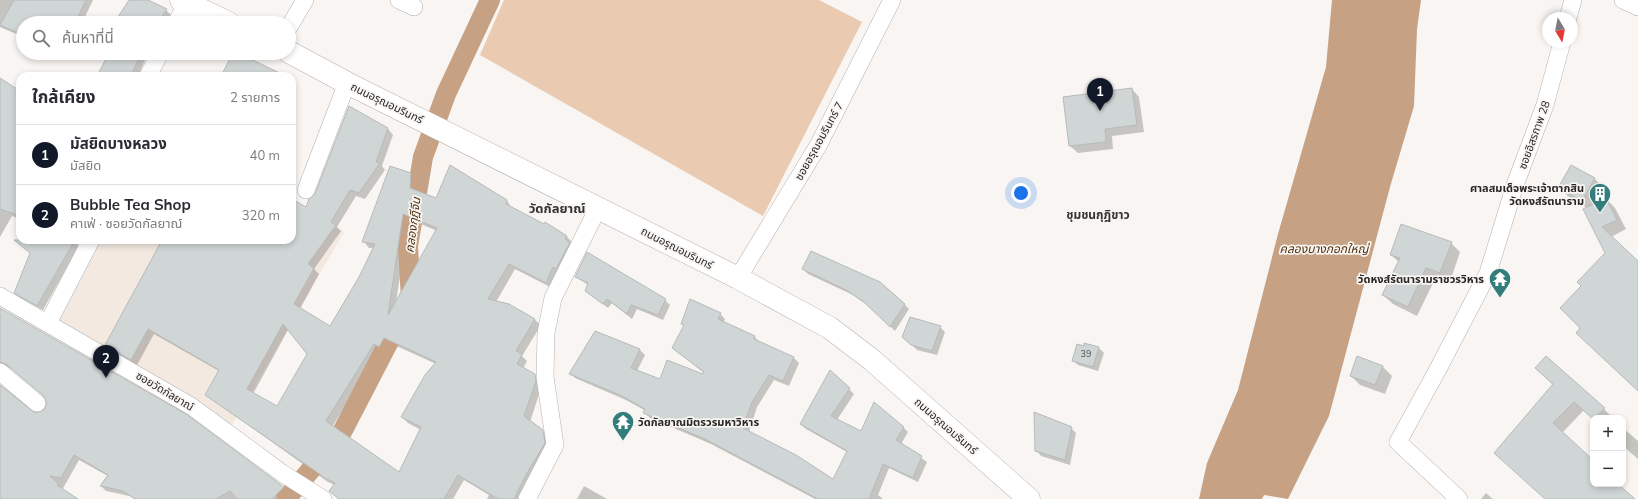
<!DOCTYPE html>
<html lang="th">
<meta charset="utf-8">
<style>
:root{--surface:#fff;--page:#f7f7f7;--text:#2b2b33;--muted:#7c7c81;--line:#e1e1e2;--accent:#111827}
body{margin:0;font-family:Mulish,"Noto Sans Thai",sans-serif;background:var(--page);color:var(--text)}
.controls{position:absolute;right:12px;bottom:12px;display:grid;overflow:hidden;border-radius:8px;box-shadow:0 2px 6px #0003}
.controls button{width:36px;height:36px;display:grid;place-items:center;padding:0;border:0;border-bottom:1px solid var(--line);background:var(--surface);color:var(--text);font:20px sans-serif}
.compass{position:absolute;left:1542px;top:12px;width:36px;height:36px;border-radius:50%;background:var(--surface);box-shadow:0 2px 6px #0003;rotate:170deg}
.you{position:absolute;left:1021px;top:193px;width:14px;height:14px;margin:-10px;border:3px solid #fff;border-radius:50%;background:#1a73e8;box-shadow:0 0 0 6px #1a73e833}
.badge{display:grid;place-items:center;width:26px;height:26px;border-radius:50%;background:var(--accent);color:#fff;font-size:13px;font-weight:700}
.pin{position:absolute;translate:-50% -33px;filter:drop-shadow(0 1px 2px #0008)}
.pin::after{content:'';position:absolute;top:21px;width:14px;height:12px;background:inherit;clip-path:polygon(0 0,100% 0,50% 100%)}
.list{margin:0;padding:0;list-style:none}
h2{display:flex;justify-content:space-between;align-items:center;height:52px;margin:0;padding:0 16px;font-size:17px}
h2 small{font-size:13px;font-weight:400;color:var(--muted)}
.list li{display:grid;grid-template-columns:26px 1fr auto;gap:12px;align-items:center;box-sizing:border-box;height:60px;padding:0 16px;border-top:1px solid var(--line)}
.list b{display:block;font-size:15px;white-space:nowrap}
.list p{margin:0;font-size:13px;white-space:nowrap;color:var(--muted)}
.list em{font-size:13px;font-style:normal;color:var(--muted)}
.icon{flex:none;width:22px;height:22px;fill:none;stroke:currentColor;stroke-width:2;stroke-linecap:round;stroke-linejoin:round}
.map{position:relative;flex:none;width:1638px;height:499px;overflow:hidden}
.search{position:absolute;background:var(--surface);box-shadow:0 2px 6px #0003;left:16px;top:16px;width:280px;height:44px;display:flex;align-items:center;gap:10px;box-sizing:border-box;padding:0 14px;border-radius:22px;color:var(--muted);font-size:15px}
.panel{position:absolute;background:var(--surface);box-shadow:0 2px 6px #0003;left:16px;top:72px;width:280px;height:172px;border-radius:12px}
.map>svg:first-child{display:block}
</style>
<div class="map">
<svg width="1638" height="499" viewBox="0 0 1638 499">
<rect width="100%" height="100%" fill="#f8f5f2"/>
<path fill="#f3e9e1" d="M292 202 344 232 231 427 45 320 91 240H292Z"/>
<path fill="#eacab0" d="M504 0H819L862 22 763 216 480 55Z"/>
<path fill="#c6a184" d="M1332 0H1421L1417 29 1414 106 1390 187 1329 416 1288 499 1264 495 1262 499H1199L1207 463 1238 390 1278 234 1326 67Z"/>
<path fill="#0003" fill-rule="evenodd" d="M0 0H93L82 23H23V37L0 27Z
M130 0H146L166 10 171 15 165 23H116Z
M59 53H68L67 56Z
M110 53H148L138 76H98Z
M163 73 170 76H161Z
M0 79 20 92V219L12 216 0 237Z
M1132 89 1139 97 1144 132 1112 136 1113 149 1078 153 1070 146 1064 98Z
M388 129 393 135 382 166 385 170 365 199 356 196 337 227 341 231 314 269 319 274 300 309 330 328 360 278 374 248H369L364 242 410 174 416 180V191L436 199 507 201 512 208 566 236 572 242 552 288 515 269 496 302 509 305 535 320 541 325 522 356 527 361 523 369 534 375 541 381V388L530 422 548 437 550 450 524 499H487L489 495 464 480 453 499H338L336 496 352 493 328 482 206 395 219 371 154 334 137 365 112 350 106 345 163 240H292V200L306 209ZM409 219 437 231 396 302ZM288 330 308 354 278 408 253 394ZM390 343 436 364 402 417 408 423 421 430 400 474 332 427 380 349 385 352Z
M1594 178 1604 188 1594 204 1606 199 1615 208 1626 229 1611 237 1638 262V391L1586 342 1582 328 1583 286 1606 253 1587 208 1569 197 1559 188Z
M28 240H73L79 246 43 310 21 298 15 292 31 254Z
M1451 243 1460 252 1450 282 1436 277 1417 316 1393 304 1383 295 1399 262 1391 255Z
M803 269 904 304 909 309 895 331 870 307 853 295 808 274Z
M576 277 665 300 670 305 663 320 637 309 632 319 612 303 608 308 592 296 586 291 588 285Z
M0 309 185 415 297 499H133L134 497 106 491 101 486 108 476 79 460 62 490 73 499H0V386L36 414 45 410 48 404 45 396 13 369 7 367 0 369Z
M720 314 725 319 723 323 755 337 759 343 794 358 799 363 789 386 774 380 757 407 749 432 834 481 847 452 806 429 801 424 849 389 854 394 837 420 862 433 903 427 908 432 901 444 927 462 918 482 889 468 878 495 883 499H815L711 444 650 418 645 413 646 411 626 400 575 378 571 373 596 332 640 350 645 355 637 371 660 380 703 375 704 373 673 348 684 326 682 324Z
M940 327 945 332 937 355 917 350 903 337Z
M1085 344 1099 348 1104 353 1098 371 1078 365 1073 360Z
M1383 367 1392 376 1385 394 1360 385 1351 376Z
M1536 368 1604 409 1613 418H1593L1584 410 1562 433 1593 462V484H1617L1633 499H1545L1553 385Z
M1071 428 1076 433 1070 465 1041 456 1036 450Z
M1623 428 1638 441V459L1623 446Z
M584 486 607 499H577Z
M1486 493 1493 499H1481Z"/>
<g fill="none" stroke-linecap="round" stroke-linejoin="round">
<path stroke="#c6a184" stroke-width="20" d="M286 499 341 434 411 299 408 246 423 157 446 94 490 0"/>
</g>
<path fill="#d0d5d5" stroke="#b6bbba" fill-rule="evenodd" d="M14 0H86L75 23H23V35L0 25Z
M129 0H148L167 9 157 23H114Z
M109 53H141L131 76H97Z
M233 53H238L286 76H221Z
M0 78 20 91V216L0 209Z
M1132 88 1137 125 1105 129 1106 142 1069 146 1063 97Z
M349 106 388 128 376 162 380 163 359 193 350 190 331 222 336 225 308 264 314 268 294 304 330 326 359 277 375 244 362 242 390 166 411 173 410 188 436 198 450 165 507 200 506 204 544 224 545 222 567 236 565 239 570 242 556 269 553 267 546 283 509 264 488 299 509 304 535 319 516 351 522 354 517 364 535 374 536 381 524 416 543 430 545 443 527 473 514 499H498L458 475 444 499H339L329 491 335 483 321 476V475L205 395 219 370 148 329 131 360 105 345 162 240H292V199L306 207 309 199 315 194ZM403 214 437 228 388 315ZM283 324 307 354 277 406 247 389ZM384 338 436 362 425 375 401 417 421 427 399 472 326 421 374 344 379 347Z
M1571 165 1595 178 1582 201 1558 188Z
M1606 198 1617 220 1602 227 1638 261V391L1576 333 1580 328 1560 308 1581 286 1577 282 1605 253 1583 209Z
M1401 224 1452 242 1440 273 1426 268 1408 307 1382 295 1400 258 1390 255Z
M14 240H75L37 306 14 293 30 253Z
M811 251 880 282 905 304 890 327 864 302 846 290 802 269Z
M587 252 666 299 658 315 631 305 627 314 607 299 603 304 585 291 588 283 575 277Z
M690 299 721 313 718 319 755 336 754 339 794 357 783 381 769 375 752 402 743 428 796 455 833 479 847 451 800 424 830 370 850 388 831 416 861 431 874 402 904 427 896 440 922 456 913 478 883 464 869 499H818L705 439 643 413 645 409 620 395 569 374 595 331 640 349 631 368 660 379 667 360 703 374 704 372 672 348 684 325 681 324Z
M0 308 186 414 284 487 272 499H237L230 491 216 499H135L123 491 100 486 108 475 74 455 61 478 50 476 58 483 57 485 78 499H0V385L35 413 44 410 47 404 43 395 6 364 0 362Z
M910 317 941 326 932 351 911 345 902 337Z
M1084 343 1099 347 1093 367 1072 361 1077 344 1084 346Z
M1357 356 1383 366 1375 385 1350 376Z
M1546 356 1605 408 1593 419 1574 402 1553 423 1593 460V484H1618L1635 499H1545L1494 453 1553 384 1535 368Z
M1034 412 1072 427 1065 460 1035 451Z"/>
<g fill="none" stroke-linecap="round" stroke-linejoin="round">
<g stroke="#b5b1af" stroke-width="18">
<path id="street" d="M399 0 414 7
M1623 0 1638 7
M1568 18 1573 0
M176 23 187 3
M289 27 305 0
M148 76 160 53
M306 190 347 83
M738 278 819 144 892 0
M0 296 191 406 282 473 323 499
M48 323 91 240
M0 372 37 403
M527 499 555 445 545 377 546 333 553 298 598 208
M1459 499 1398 442 1437 371 1488 273 1515 185 1545 105 1562 42"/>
</g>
<g stroke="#b5b1af" stroke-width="23">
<path id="secondary" d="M181 0 229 23
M289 52 347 83 738 278 830 328 872 360 1029 499"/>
</g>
<use href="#street" stroke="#fff" stroke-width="17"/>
<use href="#secondary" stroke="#fff" stroke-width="22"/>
</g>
<defs>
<g id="building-pin" transform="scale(1.15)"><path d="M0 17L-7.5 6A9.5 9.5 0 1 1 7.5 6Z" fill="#347d7d" stroke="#f8f5f2"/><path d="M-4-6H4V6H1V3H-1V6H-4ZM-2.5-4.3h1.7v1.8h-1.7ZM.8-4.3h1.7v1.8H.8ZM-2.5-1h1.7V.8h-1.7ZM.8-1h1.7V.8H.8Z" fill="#fff"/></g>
<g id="temple-pin" transform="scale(1.15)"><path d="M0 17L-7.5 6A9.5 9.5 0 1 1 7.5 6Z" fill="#347d7d" stroke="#f8f5f2"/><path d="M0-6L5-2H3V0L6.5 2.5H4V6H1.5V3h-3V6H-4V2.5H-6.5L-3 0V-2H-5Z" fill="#fff"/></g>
</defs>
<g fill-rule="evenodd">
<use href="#building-pin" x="1600" y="194"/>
<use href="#temple-pin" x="1500" y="279"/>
<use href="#temple-pin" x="623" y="422"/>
</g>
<g text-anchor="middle" stroke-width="3.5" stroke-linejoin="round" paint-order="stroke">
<g font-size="9" fill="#525252">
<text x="1086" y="357">39</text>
</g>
<g font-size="11" fill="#282726" stroke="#f8f5f2">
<text transform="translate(387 103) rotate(26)" y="4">ถนนอรุณอมรินทร์</text>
<text transform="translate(1534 135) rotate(-70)" y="4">ซอยอิสรภาพ 28</text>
<text transform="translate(819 141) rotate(-61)" y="4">ซอยอรุณอมรินทร์ 7</text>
<text transform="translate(677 248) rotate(27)" y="4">ถนนอรุณอมรินทร์</text>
<text transform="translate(165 391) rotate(31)" y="4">ซอยวัดกัลยาณ์</text>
<text transform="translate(946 426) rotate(41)" y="4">ถนนอรุณอมรินทร์</text>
</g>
<g font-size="11" font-weight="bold" fill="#282726" stroke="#f8f5f2" text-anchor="end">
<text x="1584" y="192">ศาลสมเด็จพระเจ้าตากสิน<tspan x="1584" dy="13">วัดหงส์รัตนาราม</tspan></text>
<text x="1484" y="283">วัดหงส์รัตนารามราชวรวิหาร</text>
<text x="638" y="426" text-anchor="start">วัดกัลยาณมิตรวรมหาวิหาร</text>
</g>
<g font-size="12" font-weight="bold" fill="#353331" stroke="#f8f5f2">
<text x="1098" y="219">ชุมชนกุฎิขาว</text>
</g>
<g font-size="12" font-style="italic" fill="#54300c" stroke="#f8f5f2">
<text transform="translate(413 225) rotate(-83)" y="4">คลองกุฎีจีน</text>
<text x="1324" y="253">คลองบางกอกใหญ่</text>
</g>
<g font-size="13" font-weight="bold" fill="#353331" stroke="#f8f5f2">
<text x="557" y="213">วัดกัลยาณ์</text>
</g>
</g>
</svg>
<div class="controls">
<button>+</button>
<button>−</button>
</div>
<svg class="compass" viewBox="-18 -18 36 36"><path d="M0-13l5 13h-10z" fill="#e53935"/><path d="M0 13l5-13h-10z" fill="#7c7c81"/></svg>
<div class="you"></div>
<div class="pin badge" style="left:1100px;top:111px">1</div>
<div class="pin badge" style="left:106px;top:378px">2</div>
<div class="search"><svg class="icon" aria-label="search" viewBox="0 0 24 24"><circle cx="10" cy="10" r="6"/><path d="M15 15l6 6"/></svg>ค้นหาที่นี่</div>
<section class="panel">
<h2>ใกล้เคียง<small>2 รายการ</small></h2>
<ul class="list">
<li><span class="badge">1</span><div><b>มัสยิดบางหลวง</b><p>มัสยิด</p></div><em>40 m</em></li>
<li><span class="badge">2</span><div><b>Bubble Tea Shop</b><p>คาเฟ่ · ซอยวัดกัลยาณ์</p></div><em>320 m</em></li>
</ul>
</section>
</div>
